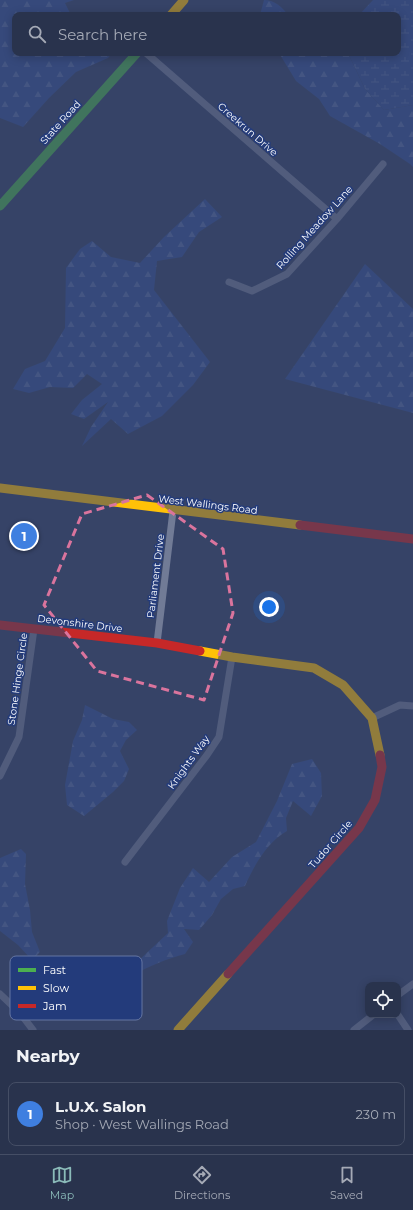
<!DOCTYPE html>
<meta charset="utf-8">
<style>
:root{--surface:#29334d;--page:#313b54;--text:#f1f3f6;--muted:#a5aab6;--line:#454e65;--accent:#8bbbb9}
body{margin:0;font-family:Montserrat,sans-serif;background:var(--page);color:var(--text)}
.controls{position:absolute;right:12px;bottom:12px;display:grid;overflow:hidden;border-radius:8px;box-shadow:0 2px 10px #0003}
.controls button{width:36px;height:36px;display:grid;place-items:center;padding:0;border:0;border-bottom:1px solid var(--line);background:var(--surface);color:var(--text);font:20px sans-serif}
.you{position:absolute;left:269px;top:607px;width:14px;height:14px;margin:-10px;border:3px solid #fff;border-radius:50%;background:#1a73e8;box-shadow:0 0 0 6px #1a73e833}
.badge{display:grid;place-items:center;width:26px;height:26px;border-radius:50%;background:var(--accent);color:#fff;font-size:13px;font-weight:700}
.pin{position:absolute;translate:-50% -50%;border:2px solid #fff;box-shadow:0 1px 4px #0006}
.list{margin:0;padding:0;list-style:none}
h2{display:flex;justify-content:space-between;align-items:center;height:52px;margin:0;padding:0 16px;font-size:17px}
h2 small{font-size:13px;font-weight:400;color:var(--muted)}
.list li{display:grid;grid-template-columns:26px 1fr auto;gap:12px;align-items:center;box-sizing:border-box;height:64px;margin:0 8px 8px;padding:0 8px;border:1px solid var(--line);border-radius:8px}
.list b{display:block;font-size:15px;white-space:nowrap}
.list p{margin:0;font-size:13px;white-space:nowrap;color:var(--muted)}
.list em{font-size:13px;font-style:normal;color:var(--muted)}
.icon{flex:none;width:22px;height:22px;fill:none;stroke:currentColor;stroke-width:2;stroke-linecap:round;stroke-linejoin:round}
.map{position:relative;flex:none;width:413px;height:1030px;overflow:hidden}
.search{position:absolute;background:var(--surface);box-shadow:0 2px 10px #0003;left:12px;right:12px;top:12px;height:44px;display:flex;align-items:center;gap:10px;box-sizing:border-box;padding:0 14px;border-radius:8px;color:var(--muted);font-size:15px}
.sheet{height:124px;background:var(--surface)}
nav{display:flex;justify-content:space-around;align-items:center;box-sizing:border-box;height:56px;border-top:1px solid var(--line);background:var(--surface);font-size:11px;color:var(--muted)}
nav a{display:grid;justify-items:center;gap:2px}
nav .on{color:var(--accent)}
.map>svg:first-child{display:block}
</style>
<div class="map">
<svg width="413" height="1030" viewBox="0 0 413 1030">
<defs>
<pattern id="forest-firs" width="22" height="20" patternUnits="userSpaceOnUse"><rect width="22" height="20" fill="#365192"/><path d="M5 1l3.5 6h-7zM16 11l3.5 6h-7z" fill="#546ba2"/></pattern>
<pattern id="wetland-marsh" width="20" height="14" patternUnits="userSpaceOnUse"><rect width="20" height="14" fill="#365192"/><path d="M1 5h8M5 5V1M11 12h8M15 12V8" fill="none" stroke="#546ba2"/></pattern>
</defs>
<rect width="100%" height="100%" fill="#374467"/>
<path fill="url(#forest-firs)" d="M0 0H74L65 3 71 15H15V53H112L108 58 76 72 49 98 23 127 0 118Z
M264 0C275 0 282 7 288 15H260Z
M279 53H348L365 89 384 110 413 105V167L410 164 380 144 330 116 319 99 296 81Z
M205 199 222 217 199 232 182 257 157 261 154 290 210 362 193 385 162 416 128 434 111 419 82 446 91 427 108 402 84 419 71 414 82 400 102 384 87 374 73 388 50 387 29 393 13 389 25 369 45 361 65 328 66 268 80 249 92 241 111 257 140 263 164 237Z
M365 264 413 309V413L285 379Z
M85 705 113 719 129 722 137 730 126 740 120 751 129 769 124 781 113 792 84 816 67 805 65 785 73 741 82 720Z
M312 759 321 773 322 796 311 816 293 801 286 818 287 831C267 842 254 866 245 886L233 889 221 899 212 915 199 930 184 929 193 942 185 954C166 959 149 966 132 976L137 962 168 933 167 921 180 888 193 868 209 882 232 857 256 842 277 801 292 764Z
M21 849 26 854 25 884 30 910 32 932 40 952 32 960 18 945 0 931V858Z"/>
<path fill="url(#wetland-marsh)" d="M373 0H413V105L384 110 365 89 348 53H398V15H359Z"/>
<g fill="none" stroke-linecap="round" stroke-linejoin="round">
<path stroke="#717b96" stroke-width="7" d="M146 53 337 219
M229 282 252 291 287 274 337 219 383 164
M157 643 173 511
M372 718 400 705 413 706
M0 776 19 737 34 629
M125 862 207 755 219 737 232 657
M0 994 20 1013 33 1030
M398 995 413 984
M398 1015 408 1030
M354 1030 373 1015"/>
<path stroke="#4caf50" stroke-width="9" d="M0 206 137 53"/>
<path stroke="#ffc107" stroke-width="9" d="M171 15 184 0
M0 488 300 525
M200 651 232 657 314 668 343 685 372 718 380 755
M178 1030 228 974"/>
<path stroke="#c62828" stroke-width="9" d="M300 525 413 539
M0 625 157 643 200 651
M228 974 359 828 375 800 382 767 380 755"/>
</g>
<path d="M0 0H413V1030H0ZM147 495 223 549 233 613 204 700 97 671 44 605 82 514Z" fill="#374467" fill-opacity=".55" fill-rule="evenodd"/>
<path fill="none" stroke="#da749d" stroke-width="3" stroke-dasharray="8 5" stroke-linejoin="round" d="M147 495 223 549 233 613 204 700 97 671 44 605 82 514Z"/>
<g text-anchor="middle" stroke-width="3" stroke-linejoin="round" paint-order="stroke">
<g font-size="10" fill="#fff" stroke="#233b7b">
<text transform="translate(60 122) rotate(-48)" y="4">State Road</text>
<text transform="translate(248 129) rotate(41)" y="4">Creekrun Drive</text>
<text transform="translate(314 227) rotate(-48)" y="4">Rolling Meadow Lane</text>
<text transform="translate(208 504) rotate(7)" y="4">West Wallings Road</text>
<text transform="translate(155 576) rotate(-83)" y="4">Parliament Drive</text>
<text transform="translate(80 623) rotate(7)" y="4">Devonshire Drive</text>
<text transform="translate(17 679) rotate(-82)" y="4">Stone Hinge Circle</text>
<text transform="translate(188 762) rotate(-54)" y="4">Knights Way</text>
<text transform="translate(330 844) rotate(-49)" y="4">Tudor Circle</text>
</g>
</g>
<rect x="10" y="956" width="132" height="64" rx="6" fill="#233b7b" stroke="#6576a3" stroke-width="1"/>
<rect x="18" y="968" width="18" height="4" fill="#4caf50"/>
<rect x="18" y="986" width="18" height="4" fill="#ffc107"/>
<rect x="18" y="1004" width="18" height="4" fill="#c62828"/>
<g font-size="11" fill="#fff">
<text x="43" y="974">Fast</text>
<text x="43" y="992">Slow</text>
<text x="43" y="1010">Jam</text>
</g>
</svg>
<div class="controls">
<button><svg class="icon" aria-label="locate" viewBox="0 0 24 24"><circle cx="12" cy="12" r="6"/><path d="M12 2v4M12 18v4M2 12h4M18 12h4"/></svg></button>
</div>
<div class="you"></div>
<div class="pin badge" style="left:24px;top:536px;background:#3f7fe0">1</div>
<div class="search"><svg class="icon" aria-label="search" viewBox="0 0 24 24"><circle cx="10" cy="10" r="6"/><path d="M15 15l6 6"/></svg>Search here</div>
</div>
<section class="sheet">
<h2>Nearby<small></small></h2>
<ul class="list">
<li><span class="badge" style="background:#3f7fe0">1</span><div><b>L.U.X. Salon</b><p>Shop · West Wallings Road</p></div><em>230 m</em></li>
</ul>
</section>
<nav>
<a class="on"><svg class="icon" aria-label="map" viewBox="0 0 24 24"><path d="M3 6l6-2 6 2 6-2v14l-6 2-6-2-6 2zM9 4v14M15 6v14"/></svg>Map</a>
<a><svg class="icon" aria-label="directions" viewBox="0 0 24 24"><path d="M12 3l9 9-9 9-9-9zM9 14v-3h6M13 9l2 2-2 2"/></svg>Directions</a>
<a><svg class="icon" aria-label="saved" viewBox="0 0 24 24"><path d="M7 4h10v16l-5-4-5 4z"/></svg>Saved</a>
</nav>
